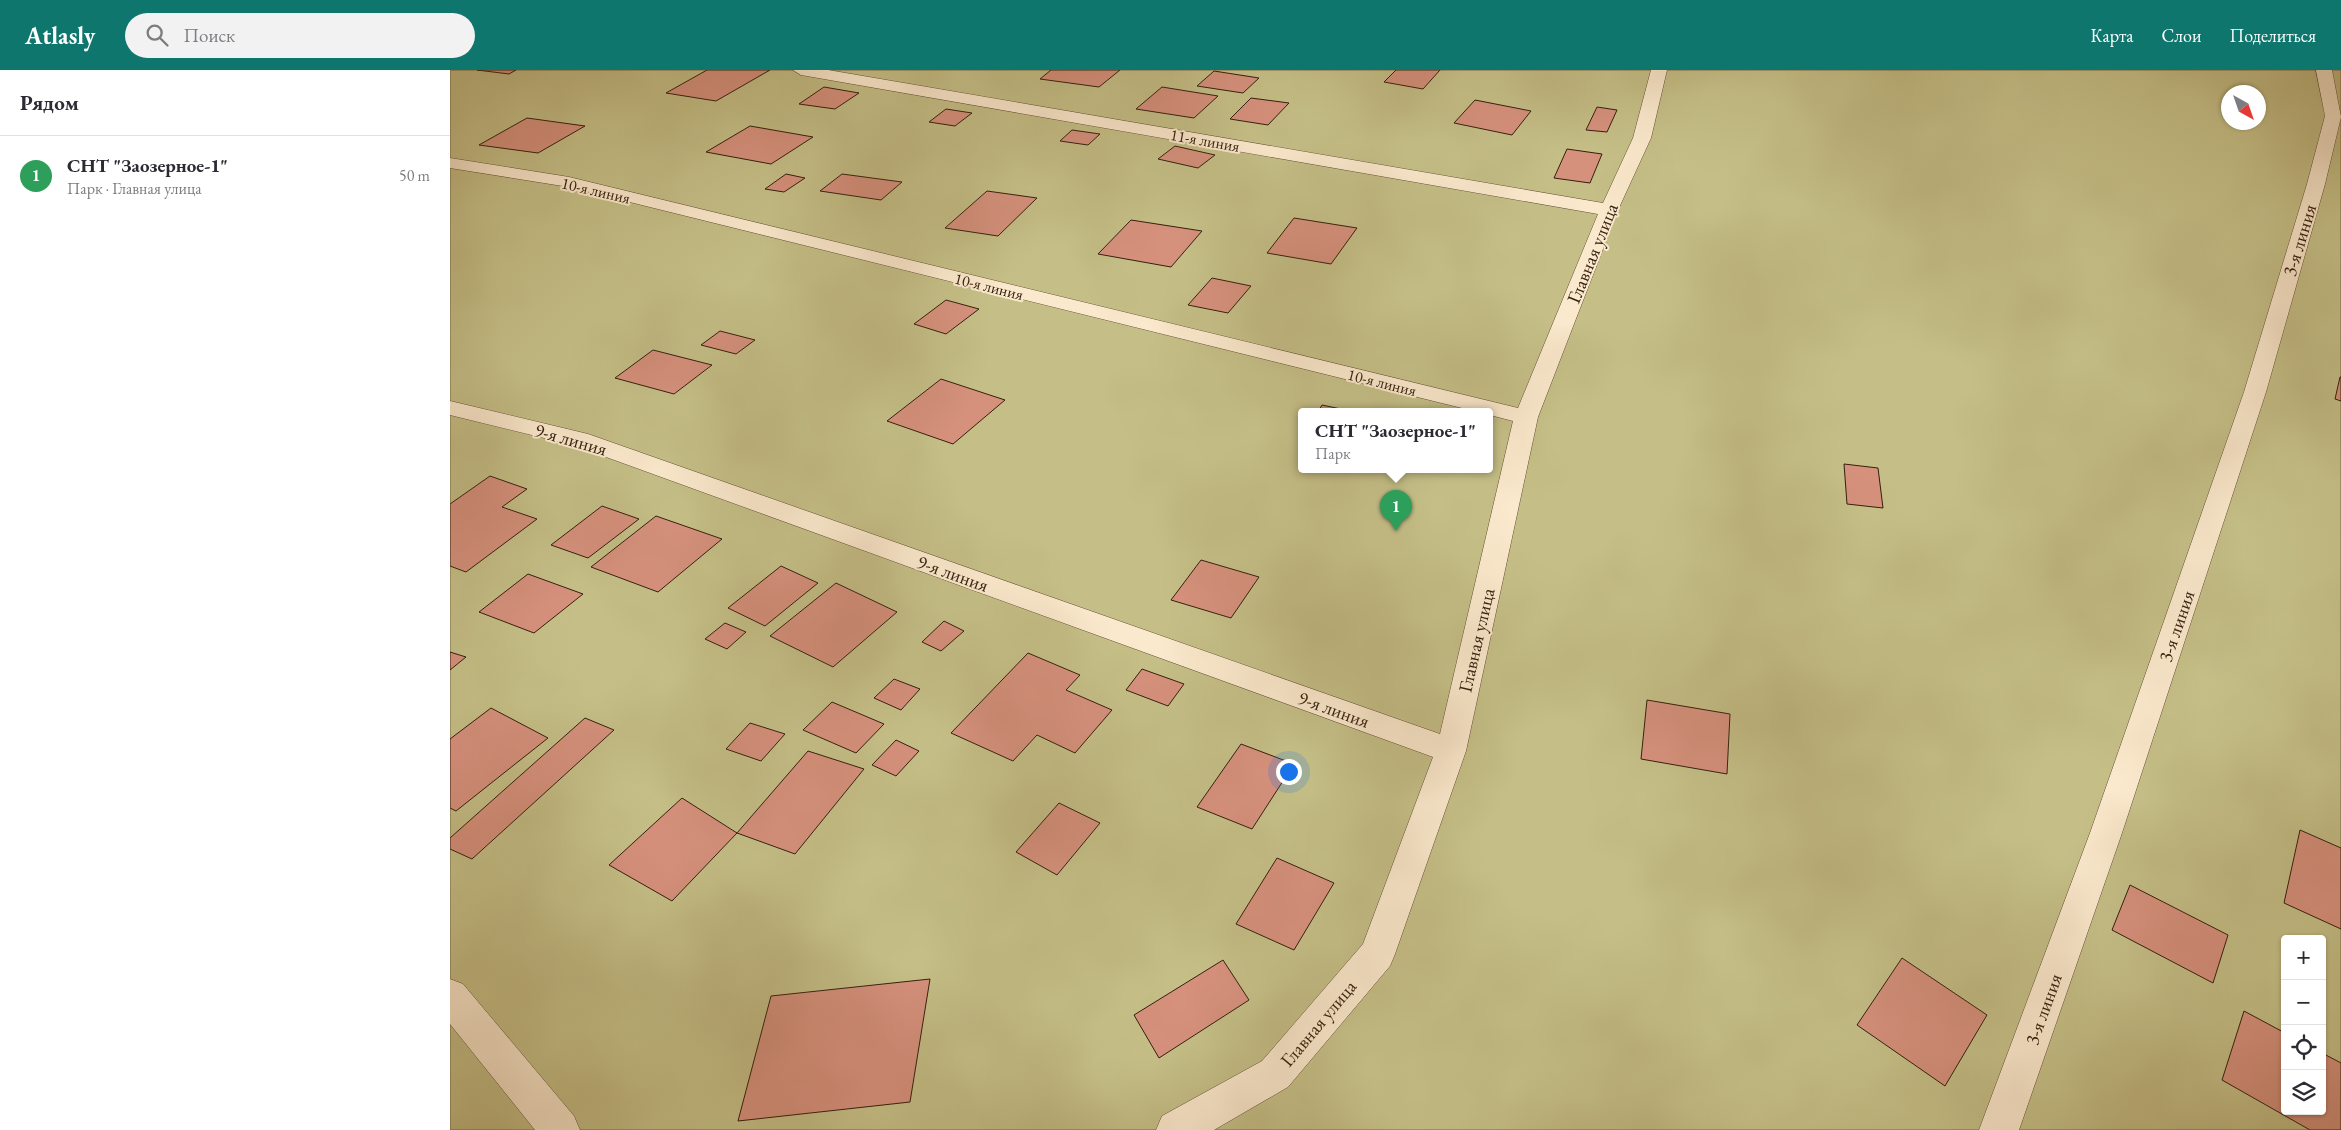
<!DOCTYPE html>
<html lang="ru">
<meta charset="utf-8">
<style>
:root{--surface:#fff;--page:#f2f2f3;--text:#2b2b33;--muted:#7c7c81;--line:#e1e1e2;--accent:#0f766e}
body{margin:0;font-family:"EB Garamond",serif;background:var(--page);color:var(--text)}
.controls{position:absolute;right:15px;bottom:15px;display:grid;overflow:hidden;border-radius:5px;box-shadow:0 1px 4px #0004}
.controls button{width:45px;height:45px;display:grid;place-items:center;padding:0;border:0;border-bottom:1px solid var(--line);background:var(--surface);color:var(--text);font:25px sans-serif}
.compass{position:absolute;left:1771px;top:15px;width:45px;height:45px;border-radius:50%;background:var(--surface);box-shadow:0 1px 4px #0004;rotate:140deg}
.you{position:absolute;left:838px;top:701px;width:18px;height:18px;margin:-12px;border:4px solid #fff;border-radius:50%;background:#1a73e8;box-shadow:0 0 0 8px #1a73e833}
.badge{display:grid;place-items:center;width:32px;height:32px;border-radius:50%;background:var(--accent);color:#fff;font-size:16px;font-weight:700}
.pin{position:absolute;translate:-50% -41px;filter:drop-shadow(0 1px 2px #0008)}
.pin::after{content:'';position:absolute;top:26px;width:18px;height:15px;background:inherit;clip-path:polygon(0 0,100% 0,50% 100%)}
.popup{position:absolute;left:848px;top:338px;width:195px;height:65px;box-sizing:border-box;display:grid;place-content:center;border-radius:5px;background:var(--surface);filter:drop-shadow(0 1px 4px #0005);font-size:16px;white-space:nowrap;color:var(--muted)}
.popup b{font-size:19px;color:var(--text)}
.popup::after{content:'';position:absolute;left:50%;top:100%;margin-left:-10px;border:10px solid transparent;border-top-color:var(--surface)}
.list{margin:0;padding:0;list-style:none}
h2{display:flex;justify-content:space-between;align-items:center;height:65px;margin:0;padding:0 20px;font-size:21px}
h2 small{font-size:16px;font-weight:400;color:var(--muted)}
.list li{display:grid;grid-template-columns:32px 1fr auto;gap:15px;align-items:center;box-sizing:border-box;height:80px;padding:0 20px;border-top:1px solid var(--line)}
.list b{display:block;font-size:19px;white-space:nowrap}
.list p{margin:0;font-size:16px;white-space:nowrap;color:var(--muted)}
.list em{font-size:16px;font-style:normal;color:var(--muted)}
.icon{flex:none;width:28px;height:28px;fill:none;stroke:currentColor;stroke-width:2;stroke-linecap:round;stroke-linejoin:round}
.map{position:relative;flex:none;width:1891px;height:1060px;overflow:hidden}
header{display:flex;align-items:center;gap:30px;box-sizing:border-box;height:70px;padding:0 25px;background:var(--accent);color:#fff}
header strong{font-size:24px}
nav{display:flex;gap:28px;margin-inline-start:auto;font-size:18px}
.search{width:350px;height:45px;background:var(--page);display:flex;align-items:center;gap:12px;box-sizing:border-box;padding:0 18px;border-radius:28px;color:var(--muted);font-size:19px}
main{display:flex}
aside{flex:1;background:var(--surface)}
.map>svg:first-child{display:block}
</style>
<header>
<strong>Atlasly</strong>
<div class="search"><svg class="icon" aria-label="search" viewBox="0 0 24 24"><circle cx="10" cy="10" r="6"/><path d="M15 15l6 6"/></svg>Поиск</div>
<nav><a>Карта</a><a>Слои</a><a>Поделиться</a></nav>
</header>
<main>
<aside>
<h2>Рядом<small></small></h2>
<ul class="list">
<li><span class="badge" style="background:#2e9e5b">1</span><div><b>СНТ &quot;Заозерное-1&quot;</b><p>Парк · Главная улица</p></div><em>50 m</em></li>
</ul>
</aside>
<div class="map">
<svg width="1891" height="1060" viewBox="0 0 1891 1060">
<rect width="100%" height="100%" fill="#f9ddb2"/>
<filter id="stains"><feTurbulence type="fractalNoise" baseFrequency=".004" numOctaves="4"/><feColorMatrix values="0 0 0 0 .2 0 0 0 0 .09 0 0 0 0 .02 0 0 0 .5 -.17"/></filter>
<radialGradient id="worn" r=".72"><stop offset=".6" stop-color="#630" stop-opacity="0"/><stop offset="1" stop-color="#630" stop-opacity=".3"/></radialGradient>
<path fill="#c5bf87" stroke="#7c6f4a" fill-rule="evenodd" d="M0 0H1891V1060H0ZM1778 22H1808V52H1778ZM852 342H1040V400H852ZM1835 869H1872V1041H1835Z"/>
<path fill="#d6917d" stroke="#341f0d" d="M27 0H66L59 4Z
M257 0H320L266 31 216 23Z
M601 0H670L649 17 590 9Z
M946 0H990L973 19 934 12Z
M764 1 809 8 793 23 747 16Z
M374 17 409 23 385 39 349 34Z
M712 17 768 26 744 48 686 39Z
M801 28 839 33 818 55 780 49Z
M1025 30 1081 41 1062 65 1004 53Z
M1147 37 1167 40 1157 62 1136 60Z
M496 39 522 43 505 56 479 52Z
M77 48 135 56 88 83 29 75Z
M300 56 363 67 321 94 256 82Z
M622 60 650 64 638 75 610 71Z
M725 76 765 85 748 98 708 89Z
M1117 79 1152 84 1140 113 1104 108Z
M336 104 355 108 334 122 315 119Z
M392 104 452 112 431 130 370 121Z
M537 121 587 128 548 166 495 158Z
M844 148 907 158 881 194 817 183Z
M681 150 752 161 721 197 648 184Z
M762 208 801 216 778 243 738 235Z
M496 230 529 239 496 264 464 254Z
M270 261 305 270 286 284 251 275Z
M203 280 262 295 224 324 165 308Z
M1890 307H1891V331L1885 329Z
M491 309 555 330 503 374 437 351Z
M872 335 905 342H868Z
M1394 394 1428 398 1433 438 1397 434Z
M40 406 77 419 52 437 87 449 16 502 0 496V434Z
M152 436 189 449 138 488 101 475Z
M206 446 272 469 208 522 141 497Z
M751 490 809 507 781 548 721 530Z
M331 496 368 513 315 556 278 538Z
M78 504 133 524 84 563 29 542Z
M386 513 447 542 383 597 320 566Z
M494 551 514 561 491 581 472 572Z
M275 553 296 562 277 579 255 569Z
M0 582 16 587 0 600Z
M578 583 630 605 616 620 662 640 625 683 587 665 563 691 501 663Z
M692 599 734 614 718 636 676 620Z
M444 609 470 619 451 640 424 628Z
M1197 630 1280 644 1277 704 1191 689Z
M382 632 434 654 406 683 353 660Z
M41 638 98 668 6 741 0 738V669Z
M135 648 164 660 22 789 0 779V768Z
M300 653 335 664 311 691 276 679Z
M446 670 469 681 446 706 422 695Z
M791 674 844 694 802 759 747 737Z
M358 681 414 699 345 784 287 763Z
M232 728 287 763 222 831 159 795Z
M609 733 650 753 607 805 566 782Z
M1850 760 1891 778V859L1834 833Z
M827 788 884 813 844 880 786 854Z
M1680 815 1778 865 1763 913 1662 860Z
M1452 888 1537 945 1495 1016 1407 955Z
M773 890 799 930 709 988 684 945Z
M480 909 460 1032 288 1051 321 926Z
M1794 941 1835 963V1041H1872V983L1891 993V1060H1860L1772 1010Z"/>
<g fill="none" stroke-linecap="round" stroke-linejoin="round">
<g stroke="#654e36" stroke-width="1">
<path id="street" d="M343 0H378L1153 133 1183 68 1201 0H1217L1201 68 1168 140 1088 347 1016 681 945 884 940 896 838 1017 764 1060H706L712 1046 812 991 913 874 983 687 123 375 0 345V331L138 364 990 664 1063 351 1040 345V342H1028L119 117 0 98V88L119 107 1068 338 1148 144 351 5Z
M1866 0H1882L1891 47 1875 114 1816 322 1672 763 1569 1060H1529L1640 763 1794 322 1857 114 1875 46Z
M0 909 13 914 124 1046 130 1060H85L0 954Z"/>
</g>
<use href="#street" fill="#fbe9cd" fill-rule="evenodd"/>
</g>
<g text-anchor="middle" stroke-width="4" stroke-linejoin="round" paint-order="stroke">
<g font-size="16" fill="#341f0d" stroke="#fbe9cd">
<text transform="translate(755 70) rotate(10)" y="6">11-я линия</text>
<text transform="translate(146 120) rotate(13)" y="6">10-я линия</text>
<text transform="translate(539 216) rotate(14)" y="6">10-я линия</text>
<text transform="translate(932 312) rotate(14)" y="6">10-я линия</text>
</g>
<g font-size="19" fill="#341f0d" stroke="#fbe9cd">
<text transform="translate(1849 170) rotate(-73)" y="7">3-я линия</text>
<text transform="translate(1142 183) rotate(-68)" y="7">Главная улица</text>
<text transform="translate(121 369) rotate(16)" y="7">9-я линия</text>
<text transform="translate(503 503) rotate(20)" y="7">9-я линия</text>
<text transform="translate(1726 556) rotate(-71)" y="7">3-я линия</text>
<text transform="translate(1026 570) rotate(-77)" y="7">Главная улица</text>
<text transform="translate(884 639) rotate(20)" y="7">9-я линия</text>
<text transform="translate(1593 939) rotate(-70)" y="7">3-я линия</text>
<text transform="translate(868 953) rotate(-50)" y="7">Главная улица</text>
</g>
</g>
<rect width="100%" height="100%" filter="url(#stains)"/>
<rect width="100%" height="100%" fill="url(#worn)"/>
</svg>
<div class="controls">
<button>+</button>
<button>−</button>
<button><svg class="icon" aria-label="locate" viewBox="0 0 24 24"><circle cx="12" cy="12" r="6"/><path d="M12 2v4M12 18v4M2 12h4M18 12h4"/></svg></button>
<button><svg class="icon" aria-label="layers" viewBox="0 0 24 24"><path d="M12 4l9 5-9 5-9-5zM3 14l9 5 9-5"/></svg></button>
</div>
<svg class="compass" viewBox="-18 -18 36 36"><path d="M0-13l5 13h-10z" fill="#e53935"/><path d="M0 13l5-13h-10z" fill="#7c7c81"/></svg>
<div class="you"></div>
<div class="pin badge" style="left:946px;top:461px;background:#2e9e5b">1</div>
<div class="popup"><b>СНТ &quot;Заозерное-1&quot;</b>Парк</div>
</div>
</main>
